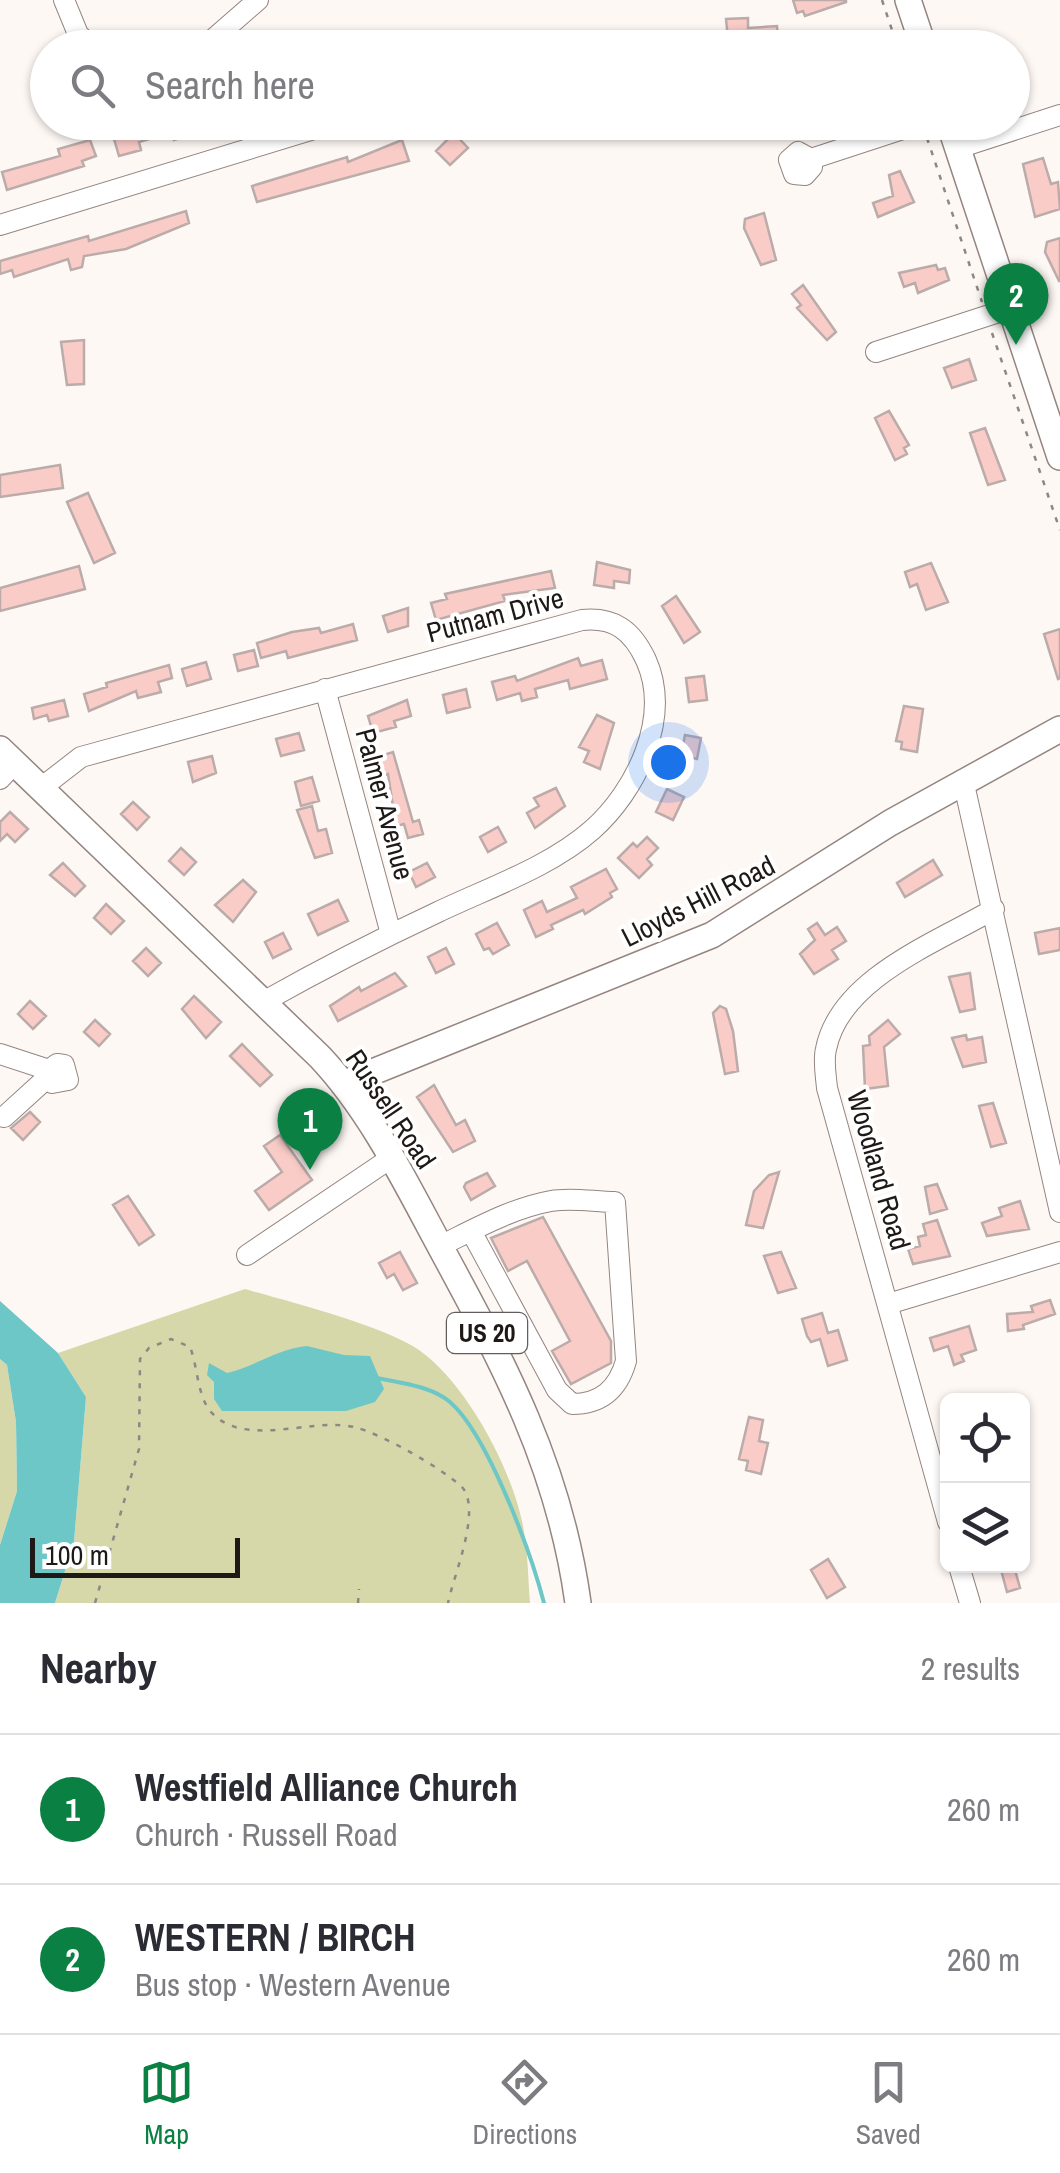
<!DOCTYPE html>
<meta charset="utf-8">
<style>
:root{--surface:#fff;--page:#f7f7f7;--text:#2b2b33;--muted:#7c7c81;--line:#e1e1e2;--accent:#0b8043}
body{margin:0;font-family:"Archivo Narrow",sans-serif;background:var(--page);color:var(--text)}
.controls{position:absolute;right:30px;bottom:30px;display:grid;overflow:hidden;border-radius:15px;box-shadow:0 2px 8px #0004}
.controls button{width:90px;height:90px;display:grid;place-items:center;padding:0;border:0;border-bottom:2px solid var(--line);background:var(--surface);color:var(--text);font:50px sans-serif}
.scale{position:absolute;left:30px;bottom:25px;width:210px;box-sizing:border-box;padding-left:10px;border:5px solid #1e1917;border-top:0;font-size:28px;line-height:35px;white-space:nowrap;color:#1e1917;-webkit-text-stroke:8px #fff;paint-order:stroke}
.you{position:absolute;left:668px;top:762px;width:35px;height:35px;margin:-25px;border:8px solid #fff;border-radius:50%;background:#1a73e8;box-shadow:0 0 0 15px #1a73e833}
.badge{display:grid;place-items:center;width:65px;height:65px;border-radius:50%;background:var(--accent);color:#fff;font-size:32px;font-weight:700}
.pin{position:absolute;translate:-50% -82px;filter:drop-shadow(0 2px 5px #0008)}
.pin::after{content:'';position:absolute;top:52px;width:35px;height:30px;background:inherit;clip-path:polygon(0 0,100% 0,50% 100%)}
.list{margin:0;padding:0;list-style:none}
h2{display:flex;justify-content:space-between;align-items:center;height:130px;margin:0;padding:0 40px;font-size:42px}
h2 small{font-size:32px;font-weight:400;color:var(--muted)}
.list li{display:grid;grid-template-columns:65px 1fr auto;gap:30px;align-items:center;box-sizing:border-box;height:150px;padding:0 40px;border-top:2px solid var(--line)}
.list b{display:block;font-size:38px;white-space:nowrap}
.list p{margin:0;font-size:32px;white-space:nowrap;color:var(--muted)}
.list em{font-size:32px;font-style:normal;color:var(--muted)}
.icon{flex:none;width:55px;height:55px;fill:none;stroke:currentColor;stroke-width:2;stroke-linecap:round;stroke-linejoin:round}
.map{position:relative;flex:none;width:1060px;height:1603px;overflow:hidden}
.search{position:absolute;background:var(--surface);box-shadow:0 2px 8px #0004;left:30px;right:30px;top:30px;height:110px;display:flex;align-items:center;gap:25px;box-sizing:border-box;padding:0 35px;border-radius:55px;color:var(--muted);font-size:38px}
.sheet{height:430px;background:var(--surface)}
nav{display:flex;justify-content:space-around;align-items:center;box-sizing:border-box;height:140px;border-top:2px solid var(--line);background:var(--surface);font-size:28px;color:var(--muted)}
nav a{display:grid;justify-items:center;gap:5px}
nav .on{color:var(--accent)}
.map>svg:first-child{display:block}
</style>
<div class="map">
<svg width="1060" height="1603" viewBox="0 0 1060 1603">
<rect width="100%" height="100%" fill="#fef8f5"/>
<path fill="#d6d8a9" d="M245 1289C290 1302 382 1325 419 1350 467 1384 512 1469 523 1526 528 1551 528 1578 530 1603H55L74 1542 86 1397 58 1353Z
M0 1359 7 1365 16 1422 17 1491 0 1545Z"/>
<path fill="#6dc7c7" d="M0 1301 58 1353 86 1397 74 1542 55 1603H0V1545L17 1491 16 1422 7 1365 0 1359Z
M307 1346 344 1355 370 1356 384 1389 375 1402 346 1411H222L214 1399V1382L207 1375 209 1363 227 1373C256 1366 277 1349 307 1346Z"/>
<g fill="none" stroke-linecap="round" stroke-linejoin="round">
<path stroke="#6dc7c7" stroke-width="4" d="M377 1378C401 1383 431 1386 450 1402 488 1435 531 1553 544 1603"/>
</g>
<path fill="#f9ccc8" stroke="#bbaba9" stroke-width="2.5" d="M793 0H846V2L805 16 803 11 797 13Z
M748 18V28L777 26 778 41 728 39 726 19Z
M168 122H193L196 133 174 140Z
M729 122H753V138H730Z
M148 123 153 138 139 142 141 150 119 156 114 139 134 134 132 127Z
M454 133 468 148 450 165 436 151Z
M90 140 96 156 82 161 84 166 7 190 2 172 60 156 58 149Z
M402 140 409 161 257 202 252 186 347 157 348 162Z
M1043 158 1051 184 1058 182 1060 209 1035 217 1023 164Z
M900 171 914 202 878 217 873 203 893 196 889 175Z
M186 211 189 223 126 249 84 256 82 267 71 270 68 259 14 277 12 270 0 274V261L88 236 89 241Z
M764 213 776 260 761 265 744 228 745 219Z
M1060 238V281H1059L1045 252 1047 242Z
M936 265 938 270 945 268 949 280 918 293 915 283 904 287 899 273Z
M803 285 836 332 827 340 797 308 801 305 792 294Z
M84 340V384L67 385 61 342Z
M969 359 976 380 952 388 944 368Z
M889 411 909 445 904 448 907 454 895 460 875 418Z
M985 428 1005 480 988 485 970 433Z
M60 465 63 488 0 497V475Z
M88 493 115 553 94 563 67 502Z
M597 562 630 570 629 583 614 581V588L594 585Z
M931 563 948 602 926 610 917 584 910 587 905 572Z
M79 566 85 589 0 611V588Z
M551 571 555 588 503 595 505 601 436 620 431 603 447 599 445 594Z
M676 596 700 632 684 643 662 606Z
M408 608V626L388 632 383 616Z
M353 624 357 640 288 658 286 651 261 658 257 643 292 632 319 628 321 633Z
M1060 629V678L1058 679 1044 634Z
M254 650 258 666 238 671 234 655Z
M578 658 581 666 602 660 607 679 570 689 568 680 535 689 537 697 522 701 520 693 497 700 492 682 515 676 517 681Z
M206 662 211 679 187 686 182 669Z
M169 665 172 678 158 682 161 692 138 698 136 691 89 711 84 694 107 687 106 683Z
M704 676 707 700 689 702 686 678Z
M466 689 470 707 447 713 443 695Z
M64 700 68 716 49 721 47 715 34 719 32 708Z
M407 700 411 716 394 721 396 727 373 733 368 716Z
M904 706 923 709 917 752 901 749 902 742 896 741Z
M597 715 614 723 600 769 584 762 589 751 579 747Z
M299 733 304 750 281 756 276 739Z
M685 735 701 738 697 759 681 755Z
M393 752 413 822 419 820 423 834 408 838 404 824 396 826 388 774 382 776 377 757Z
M212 756 216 773 193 782 188 762Z
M312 777 319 801 301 806 295 782Z
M556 788 565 806 535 828 527 813 539 806 534 798Z
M667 789 684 797 673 820 656 812Z
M133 802 149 817 137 830 121 814Z
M312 806 318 831 326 829 332 853 315 858 297 810Z
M10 812 28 829 15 842 7 834 0 841V822Z
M498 827 506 842 488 852 480 837Z
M647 837 658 848 647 859 652 865 639 878 618 858 633 843 637 847Z
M181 848 196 862 184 875 169 861Z
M933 860 942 875 905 897 897 883Z
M63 863 85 886 75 896 50 875Z
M427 863 435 877 416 887 409 872Z
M606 869 617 889 610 893 612 897 585 914 583 910 551 925 553 929 536 937 524 910 542 901 547 912 577 898 571 887Z
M243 880 256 892 233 922 215 905Z
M338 900 348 921 318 935 308 914Z
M106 904 124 921 111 934 94 918Z
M497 923 509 945 493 954 489 948 484 950 476 934Z
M817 923 825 935 837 927 846 941 832 950 838 959 814 974 800 954 815 940 808 929Z
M1060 928V950L1039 954 1035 933Z
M283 933 291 949 273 958 265 942Z
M146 948 161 963 148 976 133 961Z
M446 948 454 964 436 973 428 957Z
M395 973 406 986 338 1021 330 1006 359 987 361 991Z
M970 973 975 1009 960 1012 949 977Z
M194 996 221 1022 206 1038 182 1009Z
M30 1001 46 1016 33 1029 18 1014Z
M720 1006 726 1009 733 1031 738 1071 725 1074 713 1013Z
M95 1020 110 1034 99 1046 84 1032Z
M888 1020 900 1034 884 1047 888 1086 865 1089 863 1046 870 1045 869 1036Z
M966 1035 967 1040 982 1037 986 1062 963 1067 952 1038Z
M242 1044 272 1075 260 1086 230 1056Z
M434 1085 456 1125 465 1120 475 1141 453 1152 417 1097Z
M993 1103 1006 1143 991 1147 979 1106Z
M30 1112 40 1122 23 1140 11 1128Z
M280 1135 312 1180 269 1210 255 1191 282 1172 264 1146Z
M779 1172 763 1228 746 1225 754 1191 769 1175Z
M487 1173 495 1186 471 1200 464 1187 466 1183Z
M937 1184 947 1209 930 1214 925 1187Z
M128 1196 154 1235 139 1245 113 1205Z
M1020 1201 1029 1229 987 1236 982 1223 1002 1216 999 1208Z
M543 1217 611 1341V1363L571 1384 552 1351 570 1341 527 1261 508 1271 491 1238Z
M937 1220 950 1256 913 1264 908 1249 920 1246 918 1237 926 1235 923 1224Z
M400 1252 417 1283 403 1290 394 1274 387 1278 379 1263Z
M781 1252 796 1288 778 1293 764 1256Z
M1050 1300 1055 1314 1023 1325 1024 1329 1008 1331 1007 1314 1033 1312 1031 1306Z
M822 1313 828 1333 838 1330 847 1360 828 1366 820 1339 811 1342 807 1336 802 1319Z
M969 1326 976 1350 961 1355 964 1361 954 1365 948 1346 934 1351 930 1338Z
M749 1417 763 1420 759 1441 768 1443 761 1474 746 1470 748 1461 739 1459Z
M828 1559 845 1587 827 1598 811 1570Z
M1000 1566H1014L1020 1588 1007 1592Z"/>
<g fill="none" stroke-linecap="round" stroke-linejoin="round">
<g stroke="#948580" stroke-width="22">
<path id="minor" d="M64 0 78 34 92 48
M203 48 258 0
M958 148 1060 115
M811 159 812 167 805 175 794 174 789 160 798 152 811 159 924 122
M0 225 337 122
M876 352 1011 308
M325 689 391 934
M0 779 15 763
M963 780 1060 1212
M41 788 81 757 582 620C614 617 632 630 646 660 672 718 636 791 592 830 550 867 488 888 438 912 378 940 320 970 263 1002
M0 1054 49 1070 57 1064 64 1065 68 1080 52 1083 49 1070
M4 1117 48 1077
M440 1246C475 1229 512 1208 551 1201 571 1197 595 1202 615 1202L626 1361C618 1389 601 1404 572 1404L557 1390 471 1231
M247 1255 391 1158
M888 1304 1060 1252
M948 1522 827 1088C826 1076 823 1061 826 1049 840 978 938 942 994 909
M959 1566 970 1603"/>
</g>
<g stroke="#948580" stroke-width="28">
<path id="major" d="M908 0 924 48
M949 122 1060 457
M0 749 320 1057C368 1108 402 1175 435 1237 501 1359 559 1463 578 1603
M343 1084 712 935 890 823 1060 729"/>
</g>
<path stroke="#8d8785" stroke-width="2.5" stroke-dasharray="5 8" stroke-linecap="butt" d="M882 0 898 48
M927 138 982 302
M992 333 1060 530
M95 1603 139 1449 140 1359 149 1348 171 1339 190 1347C198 1367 197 1396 211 1412 244 1449 312 1417 354 1427 382 1434 440 1467 462 1487 482 1510 454 1574 448 1603
M358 1603 359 1589"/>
<use href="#minor" stroke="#fff" stroke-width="20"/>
<use href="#major" stroke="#fff" stroke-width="25"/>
</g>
<g text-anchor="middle" stroke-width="8" stroke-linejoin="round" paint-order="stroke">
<rect fill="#fff" stroke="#625e5d" stroke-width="2.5" x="447" y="1313" width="80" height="40" rx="8"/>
<g font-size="25" font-weight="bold" fill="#1e1917">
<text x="487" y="1342">US 20</text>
</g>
<g font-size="28" fill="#1e1917" stroke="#fff">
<text transform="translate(495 615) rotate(-15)" y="10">Putnam Drive</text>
<text transform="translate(385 804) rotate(75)" y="10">Palmer Avenue</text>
<text transform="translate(698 901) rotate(-27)" y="10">Lloyds Hill Road</text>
<text transform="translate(391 1109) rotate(56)" y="10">Russell Road</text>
<text transform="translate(879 1170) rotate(74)" y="10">Woodland Road</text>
</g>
</g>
</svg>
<div class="controls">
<button><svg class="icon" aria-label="locate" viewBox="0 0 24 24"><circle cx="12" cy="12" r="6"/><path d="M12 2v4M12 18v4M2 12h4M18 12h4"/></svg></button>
<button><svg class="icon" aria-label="layers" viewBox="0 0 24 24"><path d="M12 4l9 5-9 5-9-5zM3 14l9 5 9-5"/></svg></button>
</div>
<div class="scale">100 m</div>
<div class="you"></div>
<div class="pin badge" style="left:310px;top:1170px">1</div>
<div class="pin badge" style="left:1016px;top:345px">2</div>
<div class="search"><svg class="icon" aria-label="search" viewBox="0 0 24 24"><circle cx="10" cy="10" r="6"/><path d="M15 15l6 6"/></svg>Search here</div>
</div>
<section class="sheet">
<h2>Nearby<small>2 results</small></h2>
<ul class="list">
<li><span class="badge">1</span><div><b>Westfield Alliance Church</b><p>Church · Russell Road</p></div><em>260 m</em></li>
<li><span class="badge">2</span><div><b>WESTERN / BIRCH</b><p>Bus stop · Western Avenue</p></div><em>260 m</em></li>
</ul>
</section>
<nav>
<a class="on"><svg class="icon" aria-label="map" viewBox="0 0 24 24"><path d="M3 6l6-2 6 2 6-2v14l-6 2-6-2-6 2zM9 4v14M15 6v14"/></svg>Map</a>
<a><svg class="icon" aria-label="directions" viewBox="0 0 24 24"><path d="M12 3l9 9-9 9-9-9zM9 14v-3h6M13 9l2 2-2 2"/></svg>Directions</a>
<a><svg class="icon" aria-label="saved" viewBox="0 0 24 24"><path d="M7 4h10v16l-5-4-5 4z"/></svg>Saved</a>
</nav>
